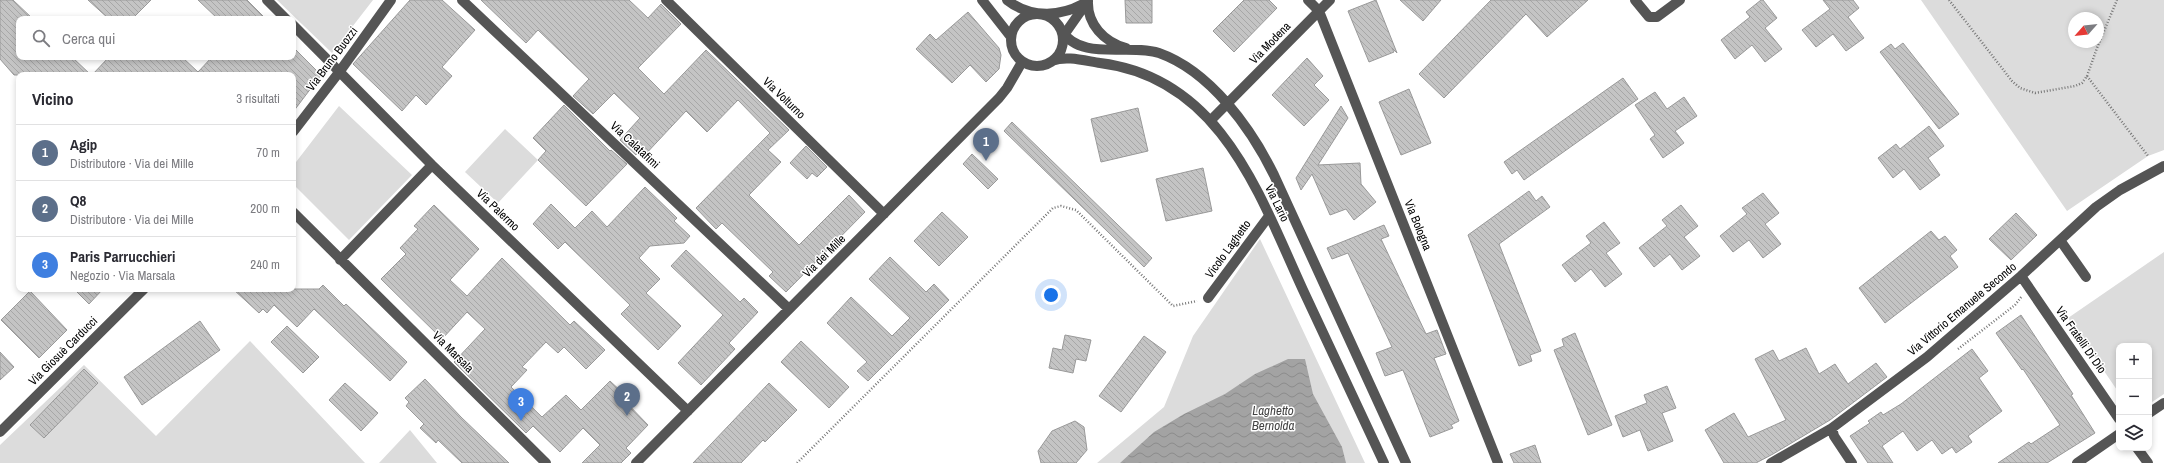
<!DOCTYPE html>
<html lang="it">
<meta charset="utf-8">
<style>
:root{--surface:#fff;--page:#f2f2f3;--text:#2b2b33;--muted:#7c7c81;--line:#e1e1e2;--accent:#b45309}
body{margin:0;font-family:"Archivo Narrow",sans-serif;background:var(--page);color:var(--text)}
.controls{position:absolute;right:12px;bottom:12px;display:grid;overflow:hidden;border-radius:8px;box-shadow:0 2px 6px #0003}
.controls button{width:36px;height:36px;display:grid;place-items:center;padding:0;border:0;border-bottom:1px solid var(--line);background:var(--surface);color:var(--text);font:20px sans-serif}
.compass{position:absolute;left:2068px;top:12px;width:36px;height:36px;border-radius:50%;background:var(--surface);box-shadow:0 2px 6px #0003;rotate:243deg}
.you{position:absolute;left:1051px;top:295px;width:14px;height:14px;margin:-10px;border:3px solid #fff;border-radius:50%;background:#1a73e8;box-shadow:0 0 0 6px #1a73e833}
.badge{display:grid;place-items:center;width:26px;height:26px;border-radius:50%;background:var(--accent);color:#fff;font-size:13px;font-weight:700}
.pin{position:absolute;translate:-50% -33px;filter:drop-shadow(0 1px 2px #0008)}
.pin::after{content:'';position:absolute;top:21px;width:14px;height:12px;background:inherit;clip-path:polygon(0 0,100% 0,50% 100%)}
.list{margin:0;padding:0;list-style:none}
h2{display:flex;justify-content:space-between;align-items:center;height:52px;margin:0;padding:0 16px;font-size:17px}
h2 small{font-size:13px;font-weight:400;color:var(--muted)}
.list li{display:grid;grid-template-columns:26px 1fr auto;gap:12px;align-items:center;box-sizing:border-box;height:56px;padding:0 16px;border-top:1px solid var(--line)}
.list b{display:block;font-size:15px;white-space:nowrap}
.list p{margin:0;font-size:13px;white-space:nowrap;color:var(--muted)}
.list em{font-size:13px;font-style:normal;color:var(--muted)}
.icon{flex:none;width:22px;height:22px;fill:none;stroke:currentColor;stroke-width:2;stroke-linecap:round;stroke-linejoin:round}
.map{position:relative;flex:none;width:2164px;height:463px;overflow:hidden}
.search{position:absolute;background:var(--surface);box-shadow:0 2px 6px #0003;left:16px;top:16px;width:280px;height:44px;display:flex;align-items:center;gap:10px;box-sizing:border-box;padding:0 14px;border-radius:8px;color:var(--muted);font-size:15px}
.panel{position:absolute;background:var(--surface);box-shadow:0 2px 6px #0003;left:16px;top:72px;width:280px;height:220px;border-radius:8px}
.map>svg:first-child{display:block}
</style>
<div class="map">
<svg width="2164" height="463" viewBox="0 0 2164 463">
<defs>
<pattern id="water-waves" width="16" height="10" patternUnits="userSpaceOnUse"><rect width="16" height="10" fill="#a3a3a3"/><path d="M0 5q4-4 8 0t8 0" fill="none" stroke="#8b8b8b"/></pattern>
<pattern id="building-back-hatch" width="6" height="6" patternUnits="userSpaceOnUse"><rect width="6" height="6" fill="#c4c4c4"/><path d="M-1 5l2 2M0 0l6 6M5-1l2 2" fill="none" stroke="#a7a7a7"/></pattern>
</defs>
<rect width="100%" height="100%" fill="#fff"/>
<path fill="#dcdcdc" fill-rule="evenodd" d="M277 0H373L332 53Z
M1921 0H2164V150L2148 156 2067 211ZM2074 18H2098V42H2074Z
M339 106 412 175 349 240 293 184V166Z
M505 129 538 160 498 203 465 172Z
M1260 239 1365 463H1097L1164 407 1193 336Z
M2164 252V394L2149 404V346H2119V393L2068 318Z
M250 341 365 463H0V445L84 365 156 436Z
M410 430 437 463H379Z"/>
<path fill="url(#water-waves)" d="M1288 359H1305L1313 394 1342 447 1346 463H1120L1154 432 1184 414 1225 394 1255 374Z"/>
<path fill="url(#building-back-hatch)" stroke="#999" d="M0 0H13L33 19H19V57H72L91 75H14L0 59Z
M88 0H151L132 19H109Z
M198 0H247L266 19H218Z
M410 0H442L475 30 442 67 452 76 426 105 416 95 402 111 353 64Z
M481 0H629L648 18 661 4 681 24 638 68 664 94 706 50 789 130 768 150 781 162 749 195 799 245 849 195 865 212 786 292 769 276 773 272 722 223 716 229 696 208 770 133 738 100 707 132 686 111 642 158 637 153 636 155 620 140 640 118 614 93 593 114 573 96 589 79 538 30 526 43Z
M1125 0H1152V23H1126Z
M1244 0H1269L1277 8 1234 52 1213 31Z
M1376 0 1397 53 1392 48 1394 52 1369 62 1348 11Z
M1400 0H1441L1423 21Z
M1491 0H1588L1547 37 1526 14 1444 98 1419 74Z
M1761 0H1763L1777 18 1765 28 1782 49 1765 62 1752 45 1735 59 1721 40 1750 17 1746 12Z
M1823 0H1853L1859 8 1848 17 1864 38 1846 51 1833 34 1816 47 1802 30 1830 9Z
M968 12 999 48 1001 55 999 69 986 82 970 65 952 83 916 49 930 34 936 40Z
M1903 43 1959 114 1939 129 1880 52 1891 44 1895 49Z
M293 47 321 75 293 112V75H92L109 57H182L198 72 212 57H293Z
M1307 58 1323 76 1314 85 1329 100 1304 126 1272 95Z
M1623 78 1638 99 1524 180 1517 170 1512 174 1504 162Z
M1409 89 1431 143 1401 155 1379 102Z
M1655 92 1667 109 1684 97 1697 116 1675 131 1684 143 1663 158 1650 139 1655 135 1635 105Z
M564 105 610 151 611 150 627 164 586 206 538 160 546 151 533 138Z
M1341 106 1348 118 1318 165 1360 163 1361 184 1376 202 1354 220 1346 209 1330 215 1312 174 1301 190 1296 178Z
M1138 108 1148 151 1101 162 1091 119Z
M1012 122 1152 258 1144 267 1004 131Z
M1929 126 1944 146 1928 158 1940 175 1920 190 1904 169 1893 178 1878 158 1896 144 1900 149Z
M806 146 827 167 817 177 812 173 807 179 790 163Z
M972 154 998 179 988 189 963 164Z
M1203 168 1212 211 1166 221 1156 179Z
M645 187 677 218 674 221 690 236 684 243 650 246 639 258 660 279 646 293 681 326 658 350 621 314 630 305 565 242 558 249 533 224 551 204 575 228 592 211 607 227Z
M1529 191 1536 201 1542 196 1550 207 1499 244 1541 351 1530 355 1532 361 1519 366 1468 235Z
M1763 193 1779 213 1765 224 1781 244 1763 258 1749 240 1733 252 1720 236 1747 214 1742 208Z
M434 205 479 249 450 280 467 296 502 258 570 325 574 321 605 350 586 369 564 347 558 353 546 342 522 367 527 370 511 387 542 417 566 395 581 410 610 381 624 394 621 397 648 425 626 448 631 453 621 463H582L600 445 583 428 560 452 533 426 526 433 454 362 485 329 467 312 442 339 381 279 406 254 400 248 418 229 414 226Z
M1681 205 1698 226 1684 237 1700 256 1682 270 1670 254 1654 267 1639 248 1667 226 1662 220Z
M942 212 968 237 939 266 914 241Z
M2016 213 2037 235 2011 260 1989 239Z
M1604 222 1620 243 1606 253 1622 274 1605 287 1591 269 1575 282 1562 265 1591 243 1586 236Z
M1384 225 1389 236 1381 239 1426 334 1437 330 1446 354 1434 358 1459 421 1451 425 1453 428 1430 437 1403 370 1385 376 1376 353 1392 347 1348 253 1332 259 1327 248Z
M1931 231 1939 240 1945 236 1957 250 1950 256 1958 267 1885 323 1859 288Z
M686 250 740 302 744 298 758 312 729 343 735 349 701 385 678 363 723 315 671 266Z
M890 257 926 292 934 284 949 300 868 381 857 371 867 362 827 323 851 297 892 336 910 318 869 279Z
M323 285 344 306 346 304 407 362 390 381 314 309 297 327 274 305 267 313 263 309 259 313 233 289H319Z
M74 289H103L89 304Z
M30 291 67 330 39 358 1 320Z
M2021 315 2073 394 2071 395 2095 433 2047 463H1998L2029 442 2031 444 2060 425 2023 369 2022 370 1996 333Z
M200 321 220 350 142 405 124 377Z
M287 326 319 357 303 373 271 342Z
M1575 333 1612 425 1588 435 1554 350 1564 346 1562 339Z
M1065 335 1091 340 1086 361 1076 359 1073 373 1049 368 1053 348 1062 350Z
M1144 336 1166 352 1121 412 1099 396Z
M801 341 849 387 829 408 781 362Z
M1806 348 1819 374 1835 364 1848 384 1876 363 1887 377 1830 420 1773 454 1756 463H1724L1705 430 1734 413 1748 437 1786 420 1755 359 1773 350 1779 361Z
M1972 349 1988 371 1979 378 2002 411 1968 436 1972 442 1956 453 1952 447 1942 454 1932 440 1917 451 1903 431 1882 446 1893 463H1868L1850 436 1870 423 1868 421 1881 412 1883 415 1901 404Z
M0 352 14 367 0 380Z
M84 369 98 383 44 438 30 425Z
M425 379 461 417 509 463H462L438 440 436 443 420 428 424 424 406 406 409 402 405 398Z
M345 383 378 413 361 431 329 400Z
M769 383 797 410 765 442 763 440 741 463H693Z
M1667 386 1676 408 1662 413 1673 441 1648 451 1640 430 1623 437 1615 416 1647 403 1644 395Z
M1075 421 1084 427 1087 450 1076 463H1041L1038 451 1052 431Z
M1535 445 1541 463H1514L1510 454Z"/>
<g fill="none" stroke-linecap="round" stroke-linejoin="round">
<path stroke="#777" stroke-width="2.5" stroke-dasharray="1 2" stroke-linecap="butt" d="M1949 0 2012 81 2020 88 2035 93 2075 86 2082 83 2087 76 2148 156
M2087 76 2097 48 2117 0
M1958 349 2015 305 2022 296
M797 463 1053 208 1061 206 1076 210 1173 306 1197 301"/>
<path stroke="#555" stroke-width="10" d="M267 0 286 19
M462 0 789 309
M666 0 884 214
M982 0 1011 37
M1007 0C1031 19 1063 17 1088 1
M1308 0 1319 11 1498 463
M1635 0 1649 17H1657L1680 0
M1088 1C1087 24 1104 42 1126 48
M1011 40a26 26 0 1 1 52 0a26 26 0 1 1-52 0Z
M293 25 432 165 688 411
M1061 30C1081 62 1129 43 1159 53 1210 71 1251 128 1274 175L1406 463
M1063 40 1064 35 1085 5
M1052 61C1066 55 1086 61 1100 63 1221 78 1259 194 1303 290 1330 348 1357 405 1384 463
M1210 121 1330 0
M293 132 340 71 391 0
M293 212 546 463
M2060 240 2086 277
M340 260 432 165
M2021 276 2119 419
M1208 298 1269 216
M2149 413 2164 403
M1832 428 1834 436 1852 463
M0 432 144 289
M2137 448 2148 463
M636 463 999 98 1007 88 1022 62
M1771 463 1832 428 1927 357 2021 276 2096 207 2120 190 2164 166
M2077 463 2119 434"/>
</g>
<g text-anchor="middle" stroke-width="3" stroke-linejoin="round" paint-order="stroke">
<g font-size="12" fill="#000" stroke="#fff">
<text transform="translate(1270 43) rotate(-46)" y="4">Via Modena</text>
<text transform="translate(332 59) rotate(-53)" y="4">Via Bruno Buozzi</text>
<text transform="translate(784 98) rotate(44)" y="4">Via Volturno</text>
<text transform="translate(635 145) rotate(43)" y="4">Via Calatafimi</text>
<text transform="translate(1277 203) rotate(64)" y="4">Via Lario</text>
<text transform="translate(498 210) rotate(44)" y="4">Via Palermo</text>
<text transform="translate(1418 225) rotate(68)" y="4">Via Bologna</text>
<text transform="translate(1228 249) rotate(-54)" y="4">Vicolo Laghetto</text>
<text transform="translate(824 256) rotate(-45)" y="4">Via dei Mille</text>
<text transform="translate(1962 309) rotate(-40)" y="4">Via Vittorio Emanuele Secondo</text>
<text transform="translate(2081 340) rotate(55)" y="4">Via Fratelli Di Dio</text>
<text transform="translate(63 351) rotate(-45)" y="4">Via Giosuè Carducci</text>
<text transform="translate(453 352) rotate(45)" y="4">Via Marsala</text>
</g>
<g font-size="13" font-style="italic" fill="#444" stroke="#fff">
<text x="1273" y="415">Laghetto<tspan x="1273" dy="15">Bernolda</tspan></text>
</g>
</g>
</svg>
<div class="controls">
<button>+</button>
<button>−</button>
<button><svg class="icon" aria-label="layers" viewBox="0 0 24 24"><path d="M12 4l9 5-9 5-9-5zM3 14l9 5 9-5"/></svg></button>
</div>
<svg class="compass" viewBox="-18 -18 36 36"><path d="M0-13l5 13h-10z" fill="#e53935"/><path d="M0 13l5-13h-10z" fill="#7c7c81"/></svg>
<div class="you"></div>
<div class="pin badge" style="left:986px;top:161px;background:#5c6f8a">1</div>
<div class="pin badge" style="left:627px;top:416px;background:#5c6f8a">2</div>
<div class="pin badge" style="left:521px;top:421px;background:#3f7fe0">3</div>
<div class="search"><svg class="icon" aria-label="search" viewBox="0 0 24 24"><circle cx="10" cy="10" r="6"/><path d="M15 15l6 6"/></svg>Cerca qui</div>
<section class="panel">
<h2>Vicino<small>3 risultati</small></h2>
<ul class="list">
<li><span class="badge" style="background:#5c6f8a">1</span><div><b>Agip</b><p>Distributore · Via dei Mille</p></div><em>70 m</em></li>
<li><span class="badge" style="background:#5c6f8a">2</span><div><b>Q8</b><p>Distributore · Via dei Mille</p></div><em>200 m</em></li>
<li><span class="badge" style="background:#3f7fe0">3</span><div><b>Paris Parrucchieri</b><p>Negozio · Via Marsala</p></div><em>240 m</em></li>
</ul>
</section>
</div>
